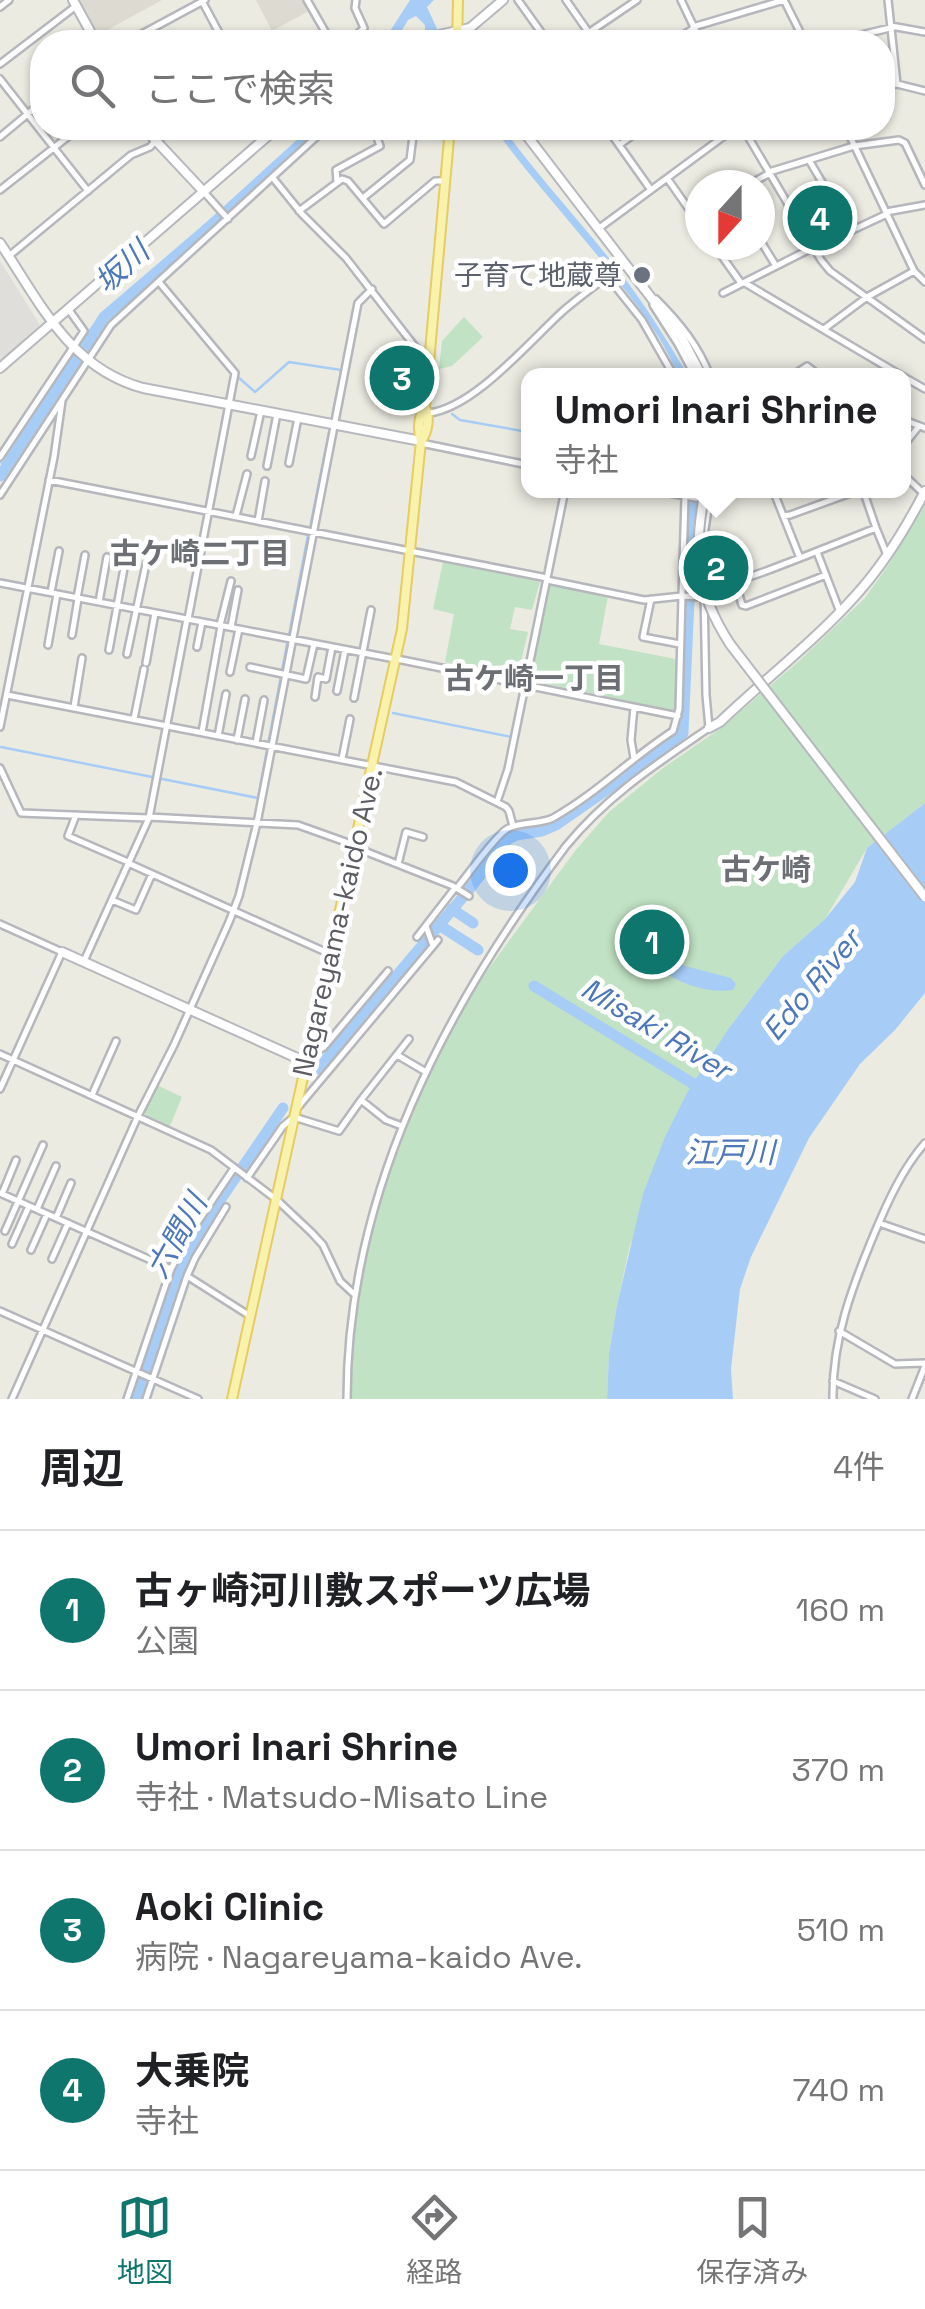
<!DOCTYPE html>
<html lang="ja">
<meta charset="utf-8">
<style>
:root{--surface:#fff;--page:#f6f6f6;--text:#202124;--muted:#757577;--line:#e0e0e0;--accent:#0f766e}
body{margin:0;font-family:"Space Grotesk","Noto Sans JP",sans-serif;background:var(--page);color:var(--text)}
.compass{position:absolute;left:685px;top:170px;width:90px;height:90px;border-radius:50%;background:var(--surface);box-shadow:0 2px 8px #0004;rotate:201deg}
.you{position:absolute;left:510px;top:870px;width:35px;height:35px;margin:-25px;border:8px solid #fff;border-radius:50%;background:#1a73e8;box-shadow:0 0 0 15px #1a73e833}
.badge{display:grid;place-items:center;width:65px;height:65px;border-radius:50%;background:var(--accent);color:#fff;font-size:32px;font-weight:700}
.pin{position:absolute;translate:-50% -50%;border:5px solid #fff;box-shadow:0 2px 10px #0006}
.popup{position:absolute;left:521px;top:368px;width:390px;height:130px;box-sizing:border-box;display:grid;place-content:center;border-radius:20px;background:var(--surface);filter:drop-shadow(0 2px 8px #0005);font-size:32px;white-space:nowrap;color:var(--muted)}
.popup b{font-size:38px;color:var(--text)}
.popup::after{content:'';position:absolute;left:50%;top:100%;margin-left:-20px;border:20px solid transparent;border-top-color:var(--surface)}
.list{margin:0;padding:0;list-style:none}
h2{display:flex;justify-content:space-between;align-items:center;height:130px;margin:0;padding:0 40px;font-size:42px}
h2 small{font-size:32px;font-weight:400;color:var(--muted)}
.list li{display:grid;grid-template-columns:65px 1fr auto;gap:30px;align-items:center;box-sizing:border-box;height:160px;padding:0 40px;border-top:2px solid var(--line)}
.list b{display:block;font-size:38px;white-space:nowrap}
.list p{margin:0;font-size:32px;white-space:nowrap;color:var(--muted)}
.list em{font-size:32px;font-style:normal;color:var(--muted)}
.icon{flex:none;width:55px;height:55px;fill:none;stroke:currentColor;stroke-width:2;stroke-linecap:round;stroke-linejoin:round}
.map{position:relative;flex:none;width:925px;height:1399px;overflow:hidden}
.search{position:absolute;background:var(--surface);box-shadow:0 2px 8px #0004;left:30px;right:30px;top:30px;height:110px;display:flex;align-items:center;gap:25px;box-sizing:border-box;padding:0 35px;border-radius:40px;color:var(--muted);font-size:38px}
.sheet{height:770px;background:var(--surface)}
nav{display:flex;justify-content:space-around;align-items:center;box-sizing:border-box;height:140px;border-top:2px solid var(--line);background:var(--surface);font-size:28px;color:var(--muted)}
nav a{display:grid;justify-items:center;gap:5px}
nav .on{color:var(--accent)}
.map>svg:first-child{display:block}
</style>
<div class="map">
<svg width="925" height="1399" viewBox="0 0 925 1399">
<rect width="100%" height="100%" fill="#ecebe2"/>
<path fill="#e0deda" d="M0 261 40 325 0 360Z"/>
<path fill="#dcdad1" d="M79 0H162L98 35Z
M256 0H303L309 11 272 31Z"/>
<path fill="#c1e2c4" d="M464 317 483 337 452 366 439 369 442 341Z
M925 502V803L867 848 825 919 783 956 729 1028 630 1245 617 1305 609 1354 607 1399H352L350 1372 354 1316 370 1237 387 1180 421 1093 470 994 575 851 609 812 663 768 721 728 799 661 865 598 891 561Z
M443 562 540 582 532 610 515 607 510 629 528 632 517 678 445 662 454 614 433 609Z
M549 584 608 596 599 644 676 659 675 711 529 680Z
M157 1085 182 1097 170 1126 144 1114Z"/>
<path fill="#a7cdf7" d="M410 0H434L427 7 443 42H432L425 32V25L416 16 408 20 395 42H383Z
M310 128H321L208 235 201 227Z
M494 128H503C539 178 582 223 620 272 645 305 667 340 688 375H678C661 334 634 301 606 266 569 220 529 176 494 128Z
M925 803V993L895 1030 860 1064 809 1138 751 1257 740 1289 731 1369 733 1399H607L609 1354 617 1305 643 1194 665 1137 688 1091 729 1028 783 956 825 919 855 882 867 848Z
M674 963 731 978 736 984 733 990C708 993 688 986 666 974L668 968Z"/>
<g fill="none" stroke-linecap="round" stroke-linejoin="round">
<path stroke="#a7cdf7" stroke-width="2.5" d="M361 272 421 348
M238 377 255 392 289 362 341 370 340 379
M452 414 460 420 528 432
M0 462 7 465
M310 528 338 387
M289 635 308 535
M393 713 511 737 521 689
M1 747 258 798 287 644"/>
<path stroke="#a7cdf7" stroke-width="11" d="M0 476 104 317 215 222
M452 909 473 923
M439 925 478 950
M534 986 705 1091
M318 1069 468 891 508 839 516 835 542 831 556 825 615 784 683 733 694 490
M137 1399 180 1269 212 1212 283 1108"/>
<g stroke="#b5b7bc" stroke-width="10">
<path id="street" d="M307 0 331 42
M518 0 548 42
M566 0 589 33
M681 0 701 42
M784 0 805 42
M888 0 897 84
M202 1 224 42
M0 7 9 0
M891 26 925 32
M693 27 784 0
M127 42 205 0
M349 42 364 28 355 8 356 0
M575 42 637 0
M673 42 694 28
M831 42 890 28
M0 64 76 6
M0 79 88 191
M882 85 897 84 925 91
M607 128 651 190
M743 128 821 260 830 271 925 339
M846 128 914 271 925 282
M0 137 42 102
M530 139 548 128
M619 145 643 128
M809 160 850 230
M769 172 854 146 899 140 905 143 925 185
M273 178 302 214 346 258 423 357 429 358
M667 178 700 225
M337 181 336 170 380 146 376 135H449
M748 185 770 173
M0 190 79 128
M204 192 228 219
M363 198 410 160 414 128
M299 211 342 179 348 181 384 224 435 181H444
M886 212 925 205
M598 229 735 128
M760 240 776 266
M714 245 741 283
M814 248 887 214
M9 256 131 155 150 147 159 137 189 128
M607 276 642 320 674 376
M159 282 235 373 188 619
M745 283 902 376
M723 293 814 247
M656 299C679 322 698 345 710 376
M653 305 678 344 695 376
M824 329 867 297 914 271
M792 376 807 366 820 376
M904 377 925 389
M428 413C473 409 530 341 563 311 583 294 605 278 625 263
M904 420 925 428
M421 443 528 465
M904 445 919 426
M251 456 261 411
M0 457 84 331 69 310
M289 463 298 418
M267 466 277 414
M904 475 923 493
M49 480 547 578
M655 490 706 500
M863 490 876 528
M0 495 111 325 326 128
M236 516 247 474
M783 516 790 515 859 490
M258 521 265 481
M817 552 840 612
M800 558 876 528 887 555
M703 572 705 529 711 490
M547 580 644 600 682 596 685 497
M735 580 742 605 746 606 826 575
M0 583 395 659
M703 583C736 586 770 569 800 558L773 490
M51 592 59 551
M77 598 85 555
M651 599 643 637 680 644
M99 602 107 557
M220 625 231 581
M231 627 238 590
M72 635 78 599
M48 645 57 594
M197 647 202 622
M109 650 124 568
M127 654 146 564
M397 659 678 716
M146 663 155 613
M250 667 306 679 314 644
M230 672 239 629
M337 691 345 650
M7 695 456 782 506 807 509 811 513 826
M315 697 318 677 326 679 332 647
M354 698 371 610
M74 707 82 658
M634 707 631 740 634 758
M134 719 144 669
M0 727 54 457 62 401
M202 732 221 626
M218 736 226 694
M237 740 245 699
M256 743 264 700
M342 759 350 719
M0 768 21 813 148 818
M497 802 508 769 565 490
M76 815 68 836 128 862
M149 817 298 825 354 845
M354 847 453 886 469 896
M128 863 330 954
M398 864 406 832 423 837
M457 888C468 875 495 836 507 829 521 821 539 825 553 818 596 794 631 758 673 731L679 709 682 596 704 597
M112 900 136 910 152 874
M0 924 62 952 0 1089
M426 926 433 946
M417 937 455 888
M84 961 149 818 187 619
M309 1048 319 1050 324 1047 388 971
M0 1054 211 1150 277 1200 312 1233 323 1245 340 1281 354 1294
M397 1055 426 1072
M92 1095 116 1041
M361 1100 409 1039
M299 1106 438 940
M247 1178 283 1126 294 1117 339 1131 361 1100 386 1120 402 1126
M0 1193 171 1269
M2 1194 16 1160
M226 1207 195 1258 187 1276 250 1316
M37 1209 56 1166
M56 1218 71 1183
M879 1223 925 1239
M5 1231 43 1145
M12 1244 29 1206
M31 1250 47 1214
M52 1259 68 1223
M0 1311 198 1399
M839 1331 895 1364 925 1363
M833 1381 875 1399
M12 1399 138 1116 174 1045 229 922 239 896 257 823 358 303 372 289
M127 1399 171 1269 189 1235 234 1168
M146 1399 187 1276
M347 1399C347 1193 445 1007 566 846 608 795 655 765 709 728L706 695 704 593
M833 1399C832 1339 852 1287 875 1232 888 1201 903 1168 925 1143
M912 1399 925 1366"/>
</g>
<g stroke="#b6b8bd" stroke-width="12">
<path id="secondary" d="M73 0 96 42
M408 42 470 28 503 0
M144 128 204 192
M521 128 682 338 702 376
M0 243C40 302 69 368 143 388L421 441
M0 368 277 128
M709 728 720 722C765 679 815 641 856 595 884 564 906 528 925 491
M62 952 306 1062"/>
</g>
<g stroke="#e5cc63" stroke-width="12">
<path id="primary" d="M457 42 458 0
M421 441C428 432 430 417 425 407
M232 1399 402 629 421 441C418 430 418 417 425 407L450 128"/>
</g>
<use href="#street" stroke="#fff" stroke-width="5"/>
<use href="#secondary" stroke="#fff" stroke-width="8"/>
<use href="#primary" stroke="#f8f2ac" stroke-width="8"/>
<g stroke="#b6b8bd" stroke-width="12" stroke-linecap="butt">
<path id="secondary-bridge" d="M705 490C693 552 695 590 730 644L925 897"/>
</g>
<use href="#secondary-bridge" stroke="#fff" stroke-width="8"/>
</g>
<circle fill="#6b7280" stroke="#fff" stroke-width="4" cx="642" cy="275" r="10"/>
<g text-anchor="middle" stroke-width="9" stroke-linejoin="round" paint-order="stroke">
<g font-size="28" fill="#5b616d" stroke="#fff" text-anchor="end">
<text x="622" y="285">子育て地蔵尊</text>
</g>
<g font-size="28" fill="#5b5d62" stroke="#fff">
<text transform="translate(337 922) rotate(-77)" y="10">Nagareyama-kaido Ave.</text>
</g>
<g font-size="30" font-style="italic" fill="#4c77b8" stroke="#fff">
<text transform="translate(122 267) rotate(-42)" y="10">坂川</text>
<text transform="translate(812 985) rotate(-50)" y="10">Edo River</text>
<text transform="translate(656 1029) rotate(31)" y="10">Misaki River</text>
<text x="730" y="1163">江戸川</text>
<text transform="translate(177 1236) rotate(-61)" y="10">六間川</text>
</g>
<g font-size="30" font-weight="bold" fill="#6c6f74" stroke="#fff">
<text x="200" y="564">古ケ崎二丁目</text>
<text x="534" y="689">古ケ崎一丁目</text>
<text x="766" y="880">古ケ崎</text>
</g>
</g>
</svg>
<svg class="compass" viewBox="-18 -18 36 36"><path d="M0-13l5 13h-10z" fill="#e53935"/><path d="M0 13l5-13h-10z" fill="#757577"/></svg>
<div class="you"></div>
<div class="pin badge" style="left:652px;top:942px">1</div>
<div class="pin badge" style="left:716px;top:568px">2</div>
<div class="popup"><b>Umori Inari Shrine</b>寺社</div>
<div class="pin badge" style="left:402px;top:378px">3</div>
<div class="pin badge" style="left:820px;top:218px">4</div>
<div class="search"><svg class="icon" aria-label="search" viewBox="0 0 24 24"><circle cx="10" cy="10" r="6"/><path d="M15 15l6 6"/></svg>ここで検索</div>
</div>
<section class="sheet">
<h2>周辺<small>4件</small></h2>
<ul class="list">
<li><span class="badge">1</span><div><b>古ヶ崎河川敷スポーツ広場</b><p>公園</p></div><em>160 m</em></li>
<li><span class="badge">2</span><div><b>Umori Inari Shrine</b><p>寺社 · Matsudo-Misato Line</p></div><em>370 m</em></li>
<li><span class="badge">3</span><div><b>Aoki Clinic</b><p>病院 · Nagareyama-kaido Ave.</p></div><em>510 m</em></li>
<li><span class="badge">4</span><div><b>大乗院</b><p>寺社</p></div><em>740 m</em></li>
</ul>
</section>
<nav>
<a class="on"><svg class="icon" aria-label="map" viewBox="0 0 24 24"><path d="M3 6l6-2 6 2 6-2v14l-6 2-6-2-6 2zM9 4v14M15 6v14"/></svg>地図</a>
<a><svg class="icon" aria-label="directions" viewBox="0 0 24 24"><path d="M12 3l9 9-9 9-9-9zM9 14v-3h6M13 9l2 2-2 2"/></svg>経路</a>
<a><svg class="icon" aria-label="saved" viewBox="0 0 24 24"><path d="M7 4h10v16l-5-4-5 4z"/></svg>保存済み</a>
</nav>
